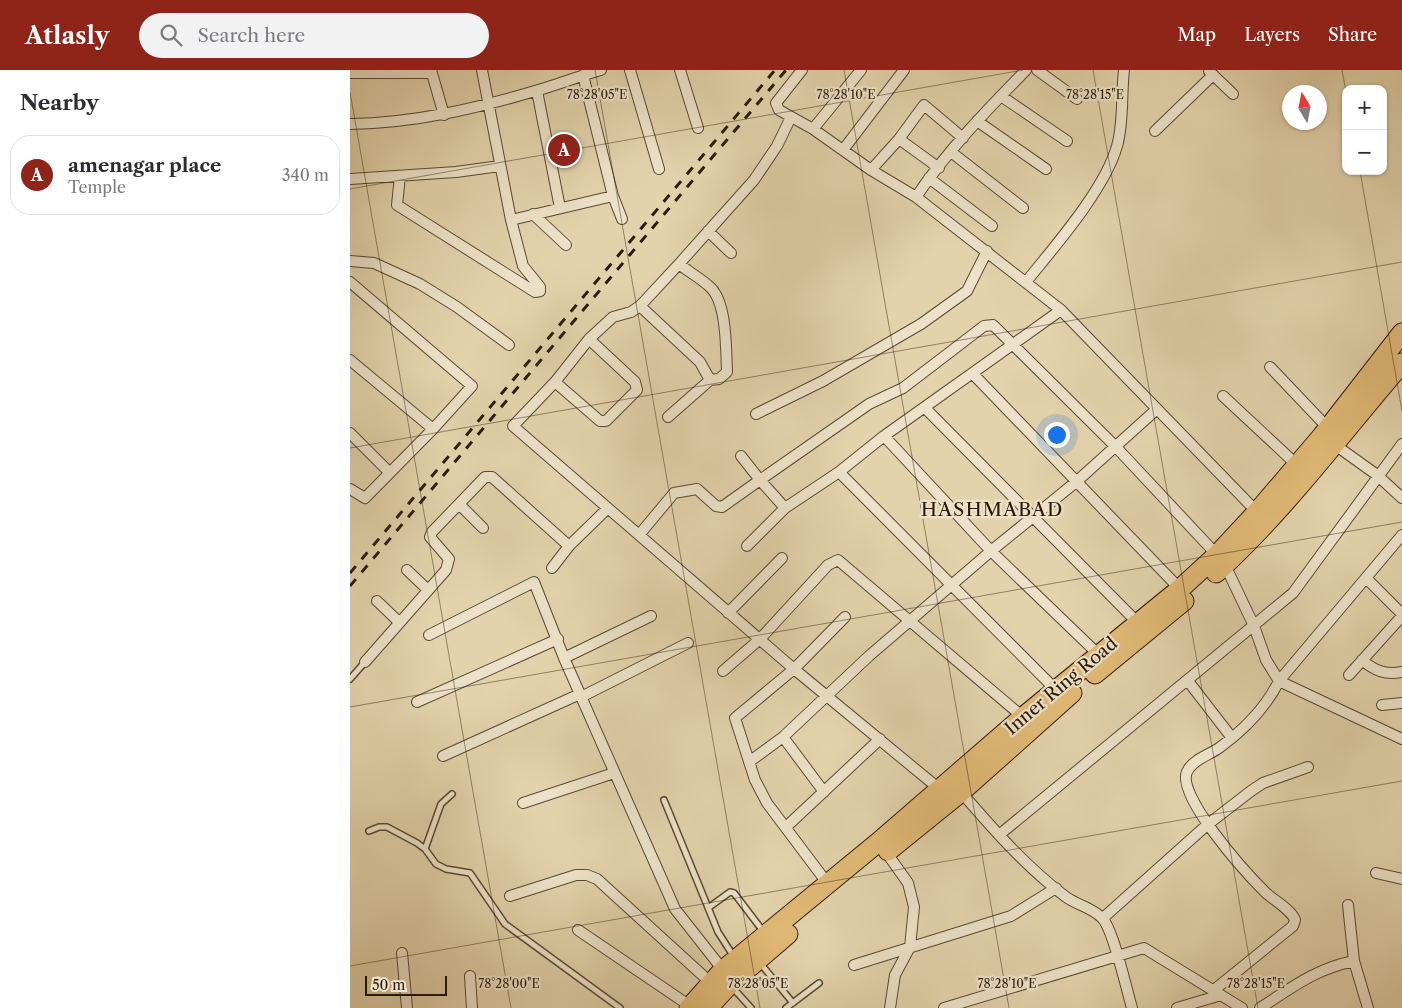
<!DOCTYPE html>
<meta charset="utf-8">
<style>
:root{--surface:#fff;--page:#f2f2f3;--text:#2b2b33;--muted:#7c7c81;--line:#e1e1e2;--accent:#8f2418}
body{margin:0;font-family:"Libre Caslon Text",serif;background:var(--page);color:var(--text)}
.controls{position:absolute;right:15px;top:15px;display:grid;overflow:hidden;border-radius:10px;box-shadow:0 1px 4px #0004}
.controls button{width:45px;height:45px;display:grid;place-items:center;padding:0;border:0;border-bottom:1px solid var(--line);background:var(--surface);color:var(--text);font:25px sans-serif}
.compass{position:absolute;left:932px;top:15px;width:45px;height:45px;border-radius:50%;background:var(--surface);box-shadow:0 1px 4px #0004;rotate:350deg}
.scale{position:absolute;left:15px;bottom:12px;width:82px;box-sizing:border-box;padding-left:5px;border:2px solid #2c1b0c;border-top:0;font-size:14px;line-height:18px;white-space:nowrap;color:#2c1b0c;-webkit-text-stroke:4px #ede2c9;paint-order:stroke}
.you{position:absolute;left:706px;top:364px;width:18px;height:18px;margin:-12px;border:4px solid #fff;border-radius:50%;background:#1a73e8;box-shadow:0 0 0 8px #1a73e833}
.badge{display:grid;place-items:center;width:32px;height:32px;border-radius:50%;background:var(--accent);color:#fff;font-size:16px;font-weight:700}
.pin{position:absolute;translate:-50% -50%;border:2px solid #fff;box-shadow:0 1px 5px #0006}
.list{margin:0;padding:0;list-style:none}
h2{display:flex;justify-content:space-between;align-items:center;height:65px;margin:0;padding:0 20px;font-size:21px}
h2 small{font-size:16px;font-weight:400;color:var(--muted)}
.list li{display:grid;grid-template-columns:32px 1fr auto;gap:15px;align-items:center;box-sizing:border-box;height:80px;margin:0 10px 10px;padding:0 10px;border:1px solid var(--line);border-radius:20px}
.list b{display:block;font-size:19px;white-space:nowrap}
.list p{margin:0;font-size:16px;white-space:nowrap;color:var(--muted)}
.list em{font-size:16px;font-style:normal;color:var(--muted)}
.icon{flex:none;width:28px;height:28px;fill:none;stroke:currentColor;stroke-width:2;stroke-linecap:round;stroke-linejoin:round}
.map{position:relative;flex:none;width:1052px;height:938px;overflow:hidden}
header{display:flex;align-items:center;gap:30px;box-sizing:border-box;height:70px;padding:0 25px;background:var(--accent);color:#fff}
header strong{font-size:24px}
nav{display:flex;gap:28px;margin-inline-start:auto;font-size:18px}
.search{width:350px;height:45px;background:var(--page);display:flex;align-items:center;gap:12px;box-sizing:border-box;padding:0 18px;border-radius:28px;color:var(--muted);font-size:19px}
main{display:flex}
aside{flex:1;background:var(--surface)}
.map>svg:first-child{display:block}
</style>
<header>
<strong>Atlasly</strong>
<div class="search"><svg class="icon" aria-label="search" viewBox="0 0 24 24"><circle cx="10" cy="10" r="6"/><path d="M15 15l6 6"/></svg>Search here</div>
<nav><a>Map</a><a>Layers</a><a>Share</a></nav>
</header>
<main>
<aside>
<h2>Nearby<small></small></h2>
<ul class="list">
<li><span class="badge">A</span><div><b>amenagar place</b><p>Temple</p></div><em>340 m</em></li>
</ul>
</aside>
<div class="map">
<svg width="1052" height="938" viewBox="0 0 1052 938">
<rect width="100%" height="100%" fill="#e3d3ac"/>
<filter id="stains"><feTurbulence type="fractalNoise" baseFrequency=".004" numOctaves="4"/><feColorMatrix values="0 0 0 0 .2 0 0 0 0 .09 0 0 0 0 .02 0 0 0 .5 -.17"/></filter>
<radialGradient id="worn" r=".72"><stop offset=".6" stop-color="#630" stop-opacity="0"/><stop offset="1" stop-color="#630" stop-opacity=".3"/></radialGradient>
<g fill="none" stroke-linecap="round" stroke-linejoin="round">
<g stroke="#5a4934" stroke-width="8">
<path id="lane" d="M0 609 15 592
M314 730 368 862 384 887
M19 761 29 757H37L67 773 75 779 86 794 96 799 120 803 155 854 270 938
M75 779 91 734 102 724
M358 838 380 822 384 823 413 861
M410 893 443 933
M383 918 401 938
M436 938 469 913"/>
</g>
<g stroke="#5a4934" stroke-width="12">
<path id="street" d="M81 0 94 45
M280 0 309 99
M330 0 348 58
M452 0 426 33 429 40 463 59 521 100 566 127 711 240 907 442
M687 0 727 29
M859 1 883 24
M0 3H82
M233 5 263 126 272 149
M187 21 210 138
M651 26 717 71
M440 49 427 76 404 110 329 194 290 236 281 242 263 247 239 269 205 312 163 356 444 599 593 722
M627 51 696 99
M0 54C64 53 124 39 185 21 207 15 229 6 251 0
M463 59 511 0
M805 61 863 5
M549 69 589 98
M493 80 554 0
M601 82 673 138
M521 100 549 69 574 35 613 68
M50 106 47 135 185 222 190 221V217L173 196 161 150 132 0
M579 108 642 156
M0 109 106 102 150 96
M566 127C597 81 637 40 676 0
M183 144 216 175
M161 150 263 126
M358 161 381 183
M0 191 24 193 70 214 107 237 159 275
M0 212 122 316 83 359 15 428 0 419
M676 212C705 176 755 119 767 76 774 52 771 25 774 0
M290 236 350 292 360 310
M0 290 83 359
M920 297 978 358
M623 304 830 519
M205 312 250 351H256L287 320 285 312 239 269
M873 326 947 395
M575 338 787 552
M406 344 473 311 571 254 617 221 637 181
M318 347 360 310 369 309 377 302C376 280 377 234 361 218 352 209 339 202 329 194
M0 363 40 403
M534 366 641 481 749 585
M981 372 1027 405 1052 428
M391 386 410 410 519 334 553 318 634 256 643 255 765 376 867 485
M489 402 706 620
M109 434 133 458
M435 438 489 402 534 366 711 240
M289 465 324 423 347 419 366 436 372 437 410 410 435 438 397 476
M875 495 904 556 916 590 929 611 1052 669
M202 498 219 476 257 439
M57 500 78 520
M1016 508 1052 544
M27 531 49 552
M378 543 432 488
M79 565 184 512 214 588 325 839 373 900
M214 588 301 546
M1012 590C1025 601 1035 605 1052 602
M15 592 96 500 99 489 80 467 82 462 135 407H142L219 476
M373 601 410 569 478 495 488 490 673 647
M999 605 1052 546
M838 611 882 668
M231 627 338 573
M67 632 208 569
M1032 635 1052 633
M433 667 474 722
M93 686 230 624
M399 692 433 667 519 586 641 481 726 412 807 339
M611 722C643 759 676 797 716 827 727 835 743 838 752 848 763 858 777 921 782 938
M173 733 264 703
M436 757 530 669
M649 765 943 523 1052 374
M536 782 558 813 564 837 560 877 545 905 540 938
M1026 803 1052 809
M478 814 417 733 405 710 385 648 444 599 495 547
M160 826 226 805H237L247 809 361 913
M753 848 857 755 901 721 913 713 958 697
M228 860 340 936
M52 883 57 938
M1004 891 1018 938
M504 895 661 846 706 818
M120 906 122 938
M864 920 943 856 945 850C941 839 923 830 915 822 898 805 822 722 838 700 844 689 859 685 869 678 894 660 915 639 929 611L1052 465
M594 938 794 878 892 938
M827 938 871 925
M910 938C943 917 965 899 1004 891L998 835"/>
</g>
<g stroke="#2c1b0c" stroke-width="21">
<path id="highway" d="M866 503C935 440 991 364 1052 293
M745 604 834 531
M538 781 611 722 722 623
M339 938 373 900 531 770 673 647 830 519 867 485 907 442 972 366 1052 263
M358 938 380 914 438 864"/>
</g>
<use href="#lane" stroke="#ede2c9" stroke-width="5"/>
<use href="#street" stroke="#ede2c9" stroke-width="10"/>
<use href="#highway" stroke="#e2ba76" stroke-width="19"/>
<path stroke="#2c1b0c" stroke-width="3" stroke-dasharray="9 9" stroke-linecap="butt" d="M0 503 425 0
M0 516 436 0"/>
</g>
<path fill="none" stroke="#2c1b0c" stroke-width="1" stroke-opacity="0.45" d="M245 0 410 938M494 0 659 938M743 0 908 938M992 0 996 22M0 22 161 938M1010 101 1052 341M0 119 673 0M0 378 1052 192M0 637 1052 452M0 896 1052 711"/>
<g text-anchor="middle" stroke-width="4.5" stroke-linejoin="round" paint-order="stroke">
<g font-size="18" fill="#2c1b0c" stroke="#ede2c9">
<text transform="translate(711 616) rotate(-40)" y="6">Inner Ring Road</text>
</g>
<g font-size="19" letter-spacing="1" fill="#2c1b0c" stroke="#ede2c9">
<text x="642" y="446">HASHMABAD</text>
</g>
</g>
<g font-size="12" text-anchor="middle" fill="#2c1b0c" stroke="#ede2c9" stroke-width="4.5" stroke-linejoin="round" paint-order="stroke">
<text x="247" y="29">78°28'05"E</text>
<text x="496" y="29">78°28'10"E</text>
<text x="745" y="29">78°28'15"E</text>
<text x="159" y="918">78°28'00"E</text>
<text x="408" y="918">78°28'05"E</text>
<text x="657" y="918">78°28'10"E</text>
<text x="906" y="918">78°28'15"E</text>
</g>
<rect width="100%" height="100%" filter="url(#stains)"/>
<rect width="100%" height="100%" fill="url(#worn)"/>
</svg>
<div class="controls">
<button>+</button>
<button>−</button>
</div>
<svg class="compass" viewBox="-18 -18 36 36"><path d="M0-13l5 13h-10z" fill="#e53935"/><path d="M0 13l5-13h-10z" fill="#7c7c81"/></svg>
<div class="scale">50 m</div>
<div class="you"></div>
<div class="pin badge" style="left:214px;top:80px">A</div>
</div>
</main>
